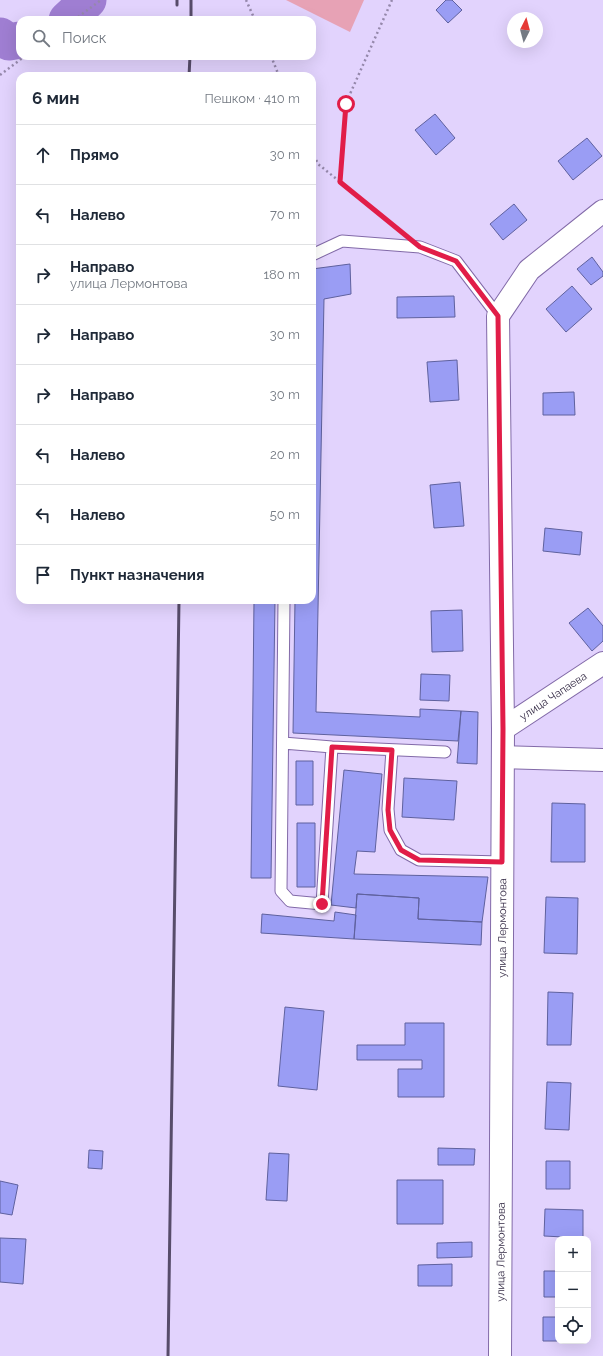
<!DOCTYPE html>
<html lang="ru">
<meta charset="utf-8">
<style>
:root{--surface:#fff;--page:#f6f6f7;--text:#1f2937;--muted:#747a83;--line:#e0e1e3}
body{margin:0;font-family:Raleway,sans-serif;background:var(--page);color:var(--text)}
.controls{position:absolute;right:12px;bottom:12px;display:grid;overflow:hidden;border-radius:8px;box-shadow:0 4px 16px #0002}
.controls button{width:36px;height:36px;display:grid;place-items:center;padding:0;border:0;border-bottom:1px solid var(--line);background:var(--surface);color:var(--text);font:20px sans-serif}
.compass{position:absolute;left:507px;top:12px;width:36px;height:36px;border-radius:50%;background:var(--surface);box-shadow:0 4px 16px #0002;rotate:6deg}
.stop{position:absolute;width:12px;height:12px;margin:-9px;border:3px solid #e11d48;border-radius:50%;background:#fff}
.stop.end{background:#e11d48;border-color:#fff;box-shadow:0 1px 4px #0008}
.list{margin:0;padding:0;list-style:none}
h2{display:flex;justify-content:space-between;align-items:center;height:52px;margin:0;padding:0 16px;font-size:17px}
h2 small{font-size:13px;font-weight:400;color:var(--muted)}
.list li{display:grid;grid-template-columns:26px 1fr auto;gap:12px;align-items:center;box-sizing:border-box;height:60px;padding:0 16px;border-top:1px solid var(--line)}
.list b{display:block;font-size:15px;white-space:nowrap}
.list p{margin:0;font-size:13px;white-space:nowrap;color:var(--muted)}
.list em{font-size:13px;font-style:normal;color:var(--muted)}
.icon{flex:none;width:22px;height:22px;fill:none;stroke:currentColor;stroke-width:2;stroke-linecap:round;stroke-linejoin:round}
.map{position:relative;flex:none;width:603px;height:1356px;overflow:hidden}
.search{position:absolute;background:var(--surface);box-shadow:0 4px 16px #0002;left:16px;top:16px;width:300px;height:44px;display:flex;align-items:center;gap:10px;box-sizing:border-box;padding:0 14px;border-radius:12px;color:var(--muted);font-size:15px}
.panel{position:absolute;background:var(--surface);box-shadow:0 4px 16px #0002;left:16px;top:72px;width:300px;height:532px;border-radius:12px}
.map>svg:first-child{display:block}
</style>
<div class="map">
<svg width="603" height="1356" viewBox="0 0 603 1356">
<rect width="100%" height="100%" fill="#e2d3fd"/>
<path fill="#e7a2b5" d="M286 0H364L350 32Z"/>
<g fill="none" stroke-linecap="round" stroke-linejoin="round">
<path stroke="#9f7ed2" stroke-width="37" d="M67 20 88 0
M0 36 9 42 20 40"/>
</g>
<path fill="#9a9df4" stroke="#5f619e" d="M446 0H452L462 10 448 23 436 10Z
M435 114 455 138 436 155 415 130Z
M587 138 602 156 573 180 558 161Z
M514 204 527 220 503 240 490 224Z
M592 257 603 272V276L591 285 577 269Z
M350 264 351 294 324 299 316 712 420 717V709L461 711 458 741 293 733 295 600H312V269Z
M572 286 592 309 566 332 546 309Z
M454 296 455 317 397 318V297Z
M457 360 459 400 430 402 427 362Z
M574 392 575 415H543V393Z
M460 482 464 526 434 528 430 485Z
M545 528 582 532 580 555 543 551Z
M254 600H275L271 878H251Z
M588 608 603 626V641L592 651 569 623Z
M462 610 463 651 432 652 431 611Z
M421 674 450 675 449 701 420 700Z
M461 711 478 712 477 764 457 763Z
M296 761H313V805H296Z
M344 770 382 774 375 852 357 851 354 874 488 877 482 922 418 919 419 898 357 894 356 908 331 905Z
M404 778 457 781 454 820 402 817Z
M552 803 585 804V862H551Z
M297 823H315V887H297Z
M357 894 419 898 418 919 482 922 481 945 354 939Z
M546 897 578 898 577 954 544 953Z
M335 912 356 915 354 939 261 933 262 914 334 921Z
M548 992 573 993 571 1045H547Z
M285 1007 324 1011 317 1090 278 1086Z
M405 1023H444V1097H398V1069H422V1060H357V1045H405Z
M547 1082 571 1083 569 1130 545 1129Z
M438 1148 475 1149 474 1165H438Z
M89 1150 103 1151 102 1169 88 1168Z
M269 1153 289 1154 287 1201 266 1200Z
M546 1161H570V1189H546Z
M397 1180H443V1224H397Z
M0 1181 18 1185 12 1215 0 1213Z
M545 1209 583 1210V1238L544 1236Z
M0 1238 26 1239 23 1284 0 1282Z
M472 1242V1257L437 1258V1243Z
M452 1264V1286H418V1265Z
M544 1271H558V1297H544Z
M543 1317H558V1341H573H543Z"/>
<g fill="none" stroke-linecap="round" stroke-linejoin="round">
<g stroke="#826aa8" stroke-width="13">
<path id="lane" d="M312 255 342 241 420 247 456 261 498 316
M284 600 281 891 290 901 322 904 332 747
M283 743 332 747 445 752
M392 750 388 809 390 830 401 850 419 860 502 862"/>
</g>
<g stroke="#826aa8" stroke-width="24">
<g id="street">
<path id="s1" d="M503 729 603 663"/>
<path d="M503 757 603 760"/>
<path id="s2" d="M500 1356 503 729 498 316 529 270 603 211"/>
</g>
</g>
<path stroke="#9588ab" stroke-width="2.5" stroke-dasharray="2 3" stroke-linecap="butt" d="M246 0 255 20
M74 20 101 0
M271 56 279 76
M0 75 25 56
M312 151 318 164 398 229
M340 182 346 103 392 0"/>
<use href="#lane" stroke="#fff" stroke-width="11"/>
<use href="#street" stroke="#fff" stroke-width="22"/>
<path stroke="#574c6a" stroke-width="3" d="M177 5V0
M191 20V0
M189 76 190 56
M168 1356 179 600"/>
</g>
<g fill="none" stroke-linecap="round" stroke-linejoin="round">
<path stroke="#e11d48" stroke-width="5" d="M322 904 332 747 392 750 388 810 390 830 401 850 419 860 502 862 503 729 498 316 456 261 420 247 340 182 346 104"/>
</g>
<g text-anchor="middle" stroke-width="4" stroke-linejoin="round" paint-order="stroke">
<g font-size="11" fill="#322843" stroke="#fdfdfd">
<text dy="4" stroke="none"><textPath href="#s1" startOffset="60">улица Чапаева</textPath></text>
<text dy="4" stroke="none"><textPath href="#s2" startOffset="428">улица Лермонтова</textPath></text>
<text dy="4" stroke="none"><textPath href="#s2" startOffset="104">улица Лермонтова</textPath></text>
</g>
</g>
</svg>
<div class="controls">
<button>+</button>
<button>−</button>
<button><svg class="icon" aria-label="locate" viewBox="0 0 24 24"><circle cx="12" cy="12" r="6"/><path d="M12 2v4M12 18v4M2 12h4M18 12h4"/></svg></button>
</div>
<svg class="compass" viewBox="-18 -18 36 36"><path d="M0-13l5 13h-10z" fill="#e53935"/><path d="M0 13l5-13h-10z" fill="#747a83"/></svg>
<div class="stop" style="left:346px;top:104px"></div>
<div class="stop end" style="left:322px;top:904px"></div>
<div class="search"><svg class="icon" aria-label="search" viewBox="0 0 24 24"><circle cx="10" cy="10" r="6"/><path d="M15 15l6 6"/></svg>Поиск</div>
<section class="panel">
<h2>6 мин<small>Пешком · 410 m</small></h2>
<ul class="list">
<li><svg class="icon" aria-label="ahead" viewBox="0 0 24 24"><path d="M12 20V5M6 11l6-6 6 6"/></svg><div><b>Прямо</b></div><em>30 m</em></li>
<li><svg class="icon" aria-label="left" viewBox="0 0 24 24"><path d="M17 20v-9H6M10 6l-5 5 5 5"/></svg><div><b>Налево</b></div><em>70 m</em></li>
<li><svg class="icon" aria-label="right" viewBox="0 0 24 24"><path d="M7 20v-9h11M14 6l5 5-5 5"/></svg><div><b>Направо</b><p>улица Лермонтова</p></div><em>180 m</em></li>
<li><svg class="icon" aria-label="right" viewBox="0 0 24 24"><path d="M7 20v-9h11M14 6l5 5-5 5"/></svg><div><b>Направо</b></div><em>30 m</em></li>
<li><svg class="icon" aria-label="right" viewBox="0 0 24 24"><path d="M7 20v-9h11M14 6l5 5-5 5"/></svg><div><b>Направо</b></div><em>30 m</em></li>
<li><svg class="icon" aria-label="left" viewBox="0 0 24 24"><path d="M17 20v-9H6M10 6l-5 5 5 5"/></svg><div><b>Налево</b></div><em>20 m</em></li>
<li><svg class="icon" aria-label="left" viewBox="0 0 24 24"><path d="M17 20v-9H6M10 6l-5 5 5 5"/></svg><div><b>Налево</b></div><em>50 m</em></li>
<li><svg class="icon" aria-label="arrive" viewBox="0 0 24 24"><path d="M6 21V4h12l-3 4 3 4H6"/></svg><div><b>Пункт назначения</b></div></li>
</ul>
</section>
</div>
